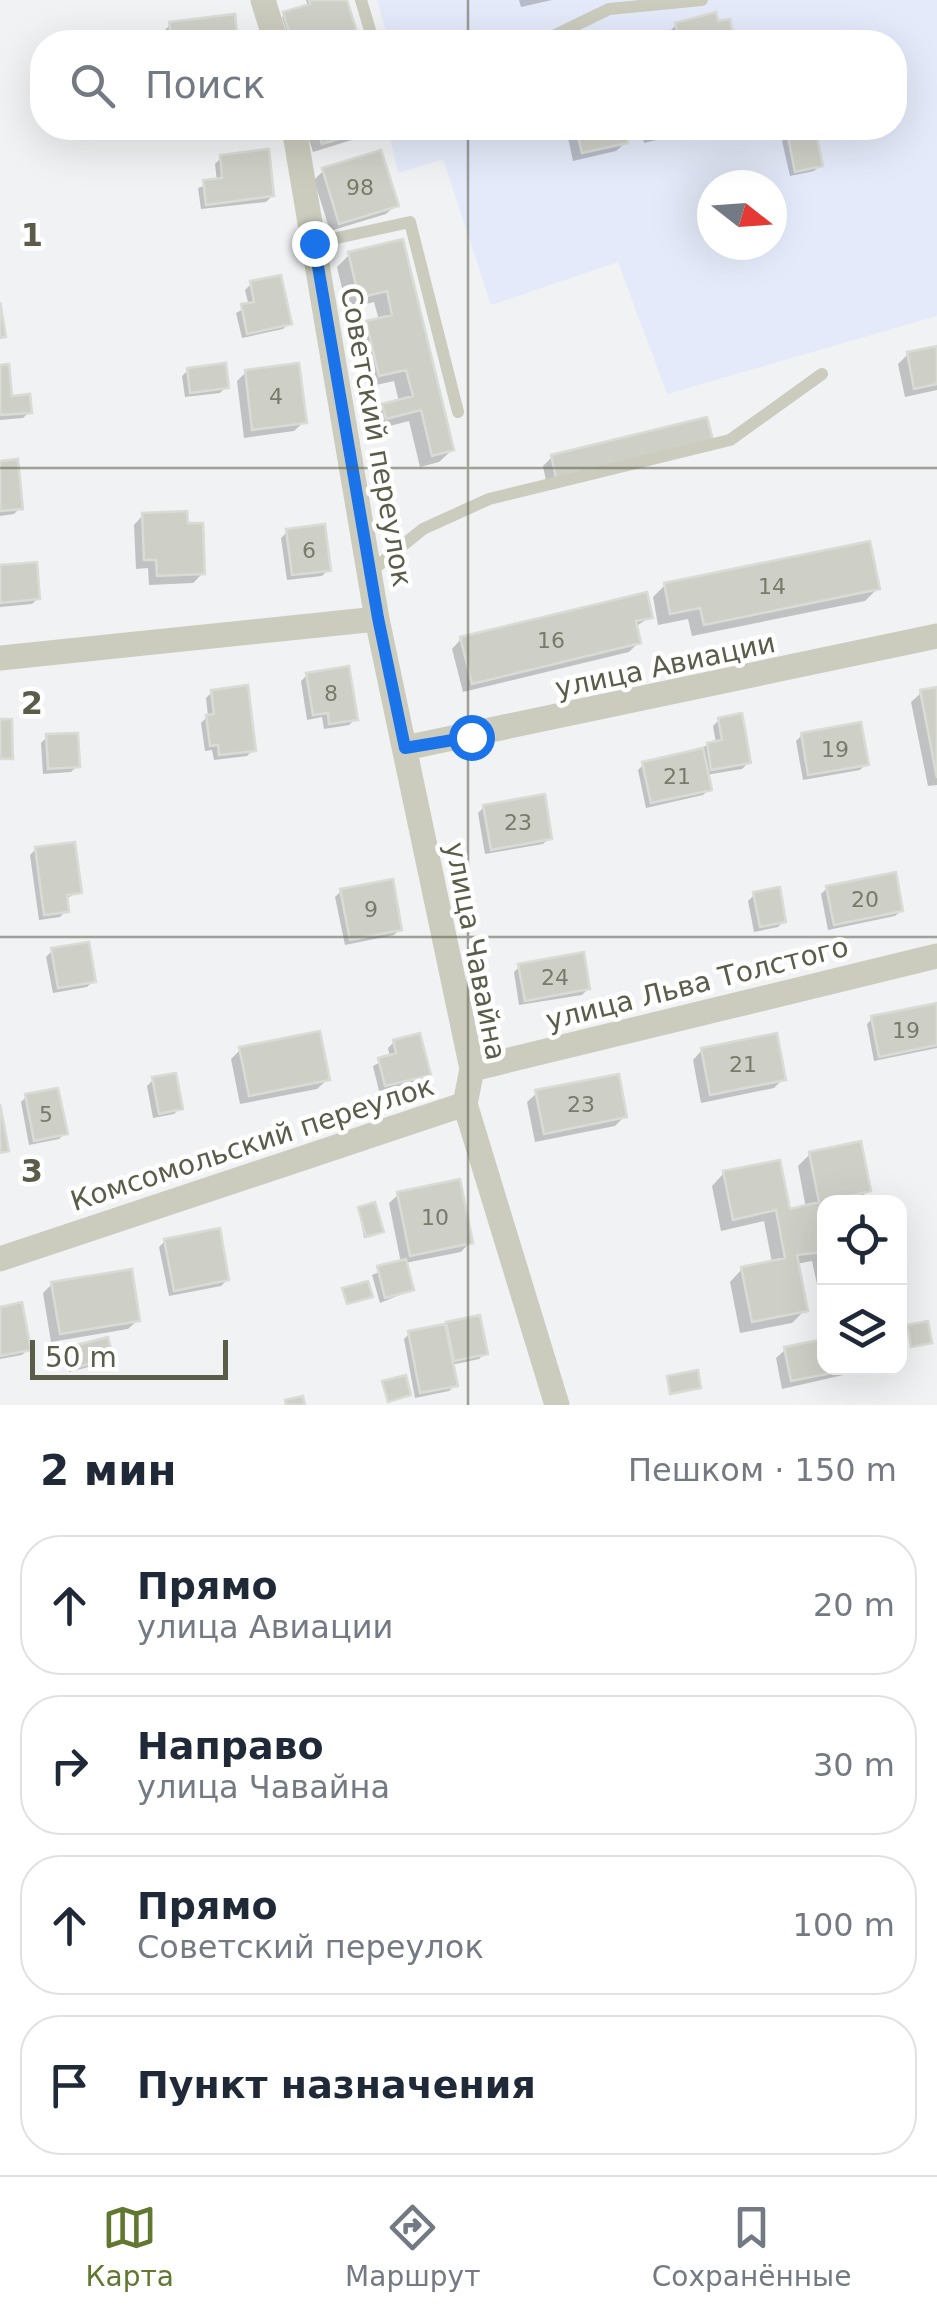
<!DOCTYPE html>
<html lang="ru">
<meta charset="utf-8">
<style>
:root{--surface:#fff;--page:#f6f6f7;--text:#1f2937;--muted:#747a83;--line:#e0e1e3;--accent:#627730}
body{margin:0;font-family:"DejaVu Sans",sans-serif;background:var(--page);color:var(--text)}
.controls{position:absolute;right:30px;bottom:30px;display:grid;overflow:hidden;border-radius:20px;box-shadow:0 10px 40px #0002}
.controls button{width:90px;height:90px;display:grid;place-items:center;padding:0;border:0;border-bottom:2px solid var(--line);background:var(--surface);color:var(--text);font:50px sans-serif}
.compass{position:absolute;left:697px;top:170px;width:90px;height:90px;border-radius:50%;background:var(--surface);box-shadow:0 10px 40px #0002;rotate:107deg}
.scale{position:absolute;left:30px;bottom:25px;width:198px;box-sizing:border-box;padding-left:10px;border:5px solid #5b5d4a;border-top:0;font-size:28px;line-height:35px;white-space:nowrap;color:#5b5d4a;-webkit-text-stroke:8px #fff;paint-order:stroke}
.stop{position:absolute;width:30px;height:30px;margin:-22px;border:8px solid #1a73e8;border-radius:50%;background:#fff}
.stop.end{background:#1a73e8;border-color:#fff;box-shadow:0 2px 10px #0008}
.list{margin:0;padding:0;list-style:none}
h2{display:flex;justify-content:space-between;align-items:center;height:130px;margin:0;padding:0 40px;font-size:42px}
h2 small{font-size:32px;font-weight:400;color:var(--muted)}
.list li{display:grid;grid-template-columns:65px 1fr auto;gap:30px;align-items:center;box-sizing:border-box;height:140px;margin:0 20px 20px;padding:0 20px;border:2px solid var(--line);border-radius:40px}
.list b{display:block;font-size:38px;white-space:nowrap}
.list p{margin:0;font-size:32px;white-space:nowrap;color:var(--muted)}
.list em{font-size:32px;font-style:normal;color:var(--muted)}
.icon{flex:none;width:55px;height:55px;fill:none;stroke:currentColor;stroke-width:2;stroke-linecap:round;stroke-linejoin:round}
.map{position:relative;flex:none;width:937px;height:1405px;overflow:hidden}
.search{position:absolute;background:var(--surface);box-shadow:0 10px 40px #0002;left:30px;right:30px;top:30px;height:110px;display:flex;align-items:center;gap:25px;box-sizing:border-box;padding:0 35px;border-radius:40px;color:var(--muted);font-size:38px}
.sheet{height:770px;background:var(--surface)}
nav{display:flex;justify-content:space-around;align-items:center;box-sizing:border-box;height:140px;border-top:2px solid var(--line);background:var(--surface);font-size:28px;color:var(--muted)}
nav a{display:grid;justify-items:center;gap:5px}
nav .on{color:var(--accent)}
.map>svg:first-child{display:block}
</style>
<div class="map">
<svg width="937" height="1405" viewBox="0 0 937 1405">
<rect width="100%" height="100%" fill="#f1f2f3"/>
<path fill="#e4eaf9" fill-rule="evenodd" d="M377 0H937V316L667 394 618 262 491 305 443 159 398 173 388 128H894V42H384L387 36ZM712 185H772V245H712Z"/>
<path fill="#0003" d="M306 0H344L357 42H290L282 17 308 7Z
M519 0H552L521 7Z
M233 17 236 42H162L161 34 171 24Z
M728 22 733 42H669L667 34 676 25Z
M305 128H375L368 135 313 152Z
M566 128H623L626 142 616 151 573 161Z
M641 128H705L644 143Z
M788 135 820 165 814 171 790 176 782 141Z
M221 158 272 196 266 202 201 209 198 188 217 181 215 164Z
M324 170 396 205 386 214 330 231 314 180Z
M402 242 452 450 439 462 420 467 409 421 374 430 371 418 384 406 399 402 394 381 367 387 355 336 367 323 379 320 374 302 347 309 337 267 349 255Z
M251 284 289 323 283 329 242 338 236 313 249 306 245 290Z
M937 348V390L905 397 898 364 908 354Z
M0 367 9 398 29 412 23 418 0 420Z
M188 370 226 387 220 393 185 397 182 376Z
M246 372 304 422 294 431 244 438 237 381Z
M710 440 547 486 543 466 552 457Z
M0 463 20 508 14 514 0 516Z
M143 515 203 573 193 583 149 585 148 568 136 569 134 525Z
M287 532 328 570 322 576 287 580 281 538Z
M0 568 38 598 32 604 0 607Z
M665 585 877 589 865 601 692 636 688 619 658 625 653 597Z
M650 617 635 627 639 642 629 652 463 692 452 649 461 639Z
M307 675 355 719 349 725 324 729 322 717 307 720 301 681Z
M937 689V785L928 786 911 702 921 693Z
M212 692 253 750 247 756 214 760 212 750 205 751 201 723 208 716 206 698Z
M719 720 748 763 742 769 706 775 709 789 703 795 646 808 638 770 644 764 716 743 713 726Z
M802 735 866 764 860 770 803 780 796 741Z
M47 737 77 766 71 772 43 774 41 743Z
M484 807 549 838 543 844 485 854 478 813Z
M36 849 79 892 65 899 66 911 60 917 39 920 30 855Z
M827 888 901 911 895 916 828 930 821 894Z
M341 891 400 929 394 935 345 945 335 897Z
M754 895 784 921 778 927 754 932 748 901Z
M52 951 93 981 87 987 53 993 46 957Z
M520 966 588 989 582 995 519 1005 514 972Z
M937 1005V1048L874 1061 867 1024 873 1018Z
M394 1042 428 1074 422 1080 379 1091 373 1066 390 1057 388 1048Z
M240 1050 327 1080 317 1089 240 1104 231 1059Z
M702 1050 783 1079 774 1088 701 1103 693 1060Z
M153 1080 180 1108 174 1114 153 1118 147 1086Z
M537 1093 625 1116 615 1126 535 1142 527 1102Z
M27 1096 65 1133 59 1139 29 1145 21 1102Z
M810 1154 868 1191 856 1202H824V1317L812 1261 796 1264 805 1310 792 1323 740 1333 730 1282 742 1269 772 1263 764 1221 721 1231 712 1186 724 1173 788 1212 806 1208 798 1166Z
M399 1194 470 1242 461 1252 405 1263 412 1290 380 1303 372 1275 401 1263 389 1203Z
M359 1209 381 1232 379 1234 364 1238Z
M165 1241 227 1280 221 1286 169 1296 159 1247Z
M52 1284 138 1320 128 1329 51 1342 43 1293Z
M0 1309 28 1349 22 1355 0 1359Z
M478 1318 485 1353 479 1359 451 1365 455 1385 449 1391 415 1398 404 1339 410 1333Z
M824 1341V1368H874L782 1389 776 1358 786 1349Z
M70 1349 110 1357 104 1363 69 1372 65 1355Z"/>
<path fill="#ced0c8" stroke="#d9dbd5" stroke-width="2.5" d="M309 0H347L360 42H292L283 12 310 4Z
M716 12 718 21 730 19 735 42H680L675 23Z
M235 14 238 42H172L169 22Z
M317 128H376L322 144Z
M576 128H625L628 143 582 153Z
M652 128H683L653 135Z
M815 128 823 166 795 172 787 132Z
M269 149 274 196 206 205 203 180 222 178 220 155Z
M381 150 399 206 339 224 322 168Z
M403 239 454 450 432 456 421 410 386 419 382 404 413 396 406 370 379 376 366 321 392 315 387 291 359 298 348 252Z
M281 275 292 324 247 334 241 304 254 302 250 281Z
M0 302 6 337 0 338Z
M937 346V384L914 389 907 352Z
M226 363 229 388 190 393 187 368Z
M299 363 307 423 252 430 245 370Z
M9 364 12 396 30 394 32 413 0 415V365Z
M707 417 713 440 556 478 551 455Z
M18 459 23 509 0 511V461Z
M187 511 188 523H203L205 574 157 576 156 560H144L142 513Z
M325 524 331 571 292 575 286 529Z
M870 541 880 589 704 625 700 608 670 614 664 583Z
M37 562 40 599 0 603V565Z
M647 592 653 618 636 621 641 643 472 684 460 637Z
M349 666 358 720 329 724 328 713 313 715 306 673Z
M248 685 256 751 219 755 218 745 210 746 206 715 214 714 211 690Z
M937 687V778L920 690Z
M742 713 751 763 711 770 707 743 722 740 718 718Z
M0 719H12L13 759H0Z
M861 722 869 765 808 775 801 733Z
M78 733 80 767 48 769 46 734Z
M703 748 712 790 651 803 642 762Z
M545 794 552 839 491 850 483 805Z
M75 842 82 893 67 895 69 912 44 915 35 847Z
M896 872 903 911 834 925 826 886Z
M393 879 402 930 350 940 340 889Z
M780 887 786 922 760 927 753 892Z
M89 942 96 982 58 988 51 948Z
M584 952 590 989 525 1001 518 964Z
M937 1003V1045L879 1057 871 1016Z
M320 1031 330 1080 249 1096 239 1047Z
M420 1033 431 1075 385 1086 378 1058 396 1053 393 1040Z
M777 1033 786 1080 710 1095 701 1048Z
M176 1073 183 1109 159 1114 152 1077Z
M619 1074 627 1117 544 1134 535 1090Z
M58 1088 68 1134 34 1141 25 1094Z
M0 1104 9 1151 0 1153Z
M861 1141 871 1191 824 1202V1252L797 1255 808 1311 752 1322 741 1267 785 1258 776 1210 733 1220 723 1171 780 1160 790 1209 819 1202 809 1152Z
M460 1179 473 1243 410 1256 397 1192Z
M375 1202 384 1232 366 1237 358 1207Z
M220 1228 229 1280 174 1291 164 1239Z
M406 1259 414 1290 385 1298 377 1266Z
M132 1269 140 1321 60 1334 51 1282Z
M368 1281 373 1297 347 1304 342 1288Z
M22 1302 31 1350 0 1356V1307Z
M480 1315 488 1354 454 1361 446 1322Z
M928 1321 932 1343 911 1347 907 1325Z
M445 1324 458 1386 420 1393 408 1331Z
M108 1337 113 1357 75 1368 69 1347Z
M824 1339V1368H858L791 1381 784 1347Z
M698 1370 701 1388 670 1394 667 1376Z
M406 1375 411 1395 388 1402 382 1381Z
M303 1396 305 1405H286L285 1400Z"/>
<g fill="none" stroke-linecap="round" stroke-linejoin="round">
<path stroke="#cbccbe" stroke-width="12" d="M361 0 372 37 368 42
M541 42 609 9 702 0
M314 243 410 222 458 412
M370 572 423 529 489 499 730 440 822 374"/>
<path stroke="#cbccbe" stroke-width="25" d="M263 0 276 42
M294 128 377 619 472 1069 465 1104 557 1405
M0 658 377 619
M405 748 937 636
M472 1069 937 956
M0 1259 465 1104"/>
</g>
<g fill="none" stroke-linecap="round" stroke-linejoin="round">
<path stroke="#1a73e8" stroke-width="12" d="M314 243 378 618 405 748 471 737"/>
</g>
<path fill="none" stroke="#5b5d4a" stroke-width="2.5" stroke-opacity="0.55" d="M468 0V42M468 128V1405M0 468H937M0 937H937"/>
<g text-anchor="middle" stroke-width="9" stroke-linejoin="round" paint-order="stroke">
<g font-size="22" fill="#787a6a">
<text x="360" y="195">98</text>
<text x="276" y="404">4</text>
<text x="309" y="558">6</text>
<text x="772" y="594">14</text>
<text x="551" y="648">16</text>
<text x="331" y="701">8</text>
<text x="835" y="757">19</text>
<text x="677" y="784">21</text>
<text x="518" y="830">23</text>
<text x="865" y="907">20</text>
<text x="371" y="917">9</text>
<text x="555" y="985">24</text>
<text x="906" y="1038">19</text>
<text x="743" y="1072">21</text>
<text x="581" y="1112">23</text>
<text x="46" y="1122">5</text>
<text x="435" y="1225">10</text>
</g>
<g font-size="28" fill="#5b5d4a" stroke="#fff">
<text transform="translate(377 437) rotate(80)" y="10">Советский переулок</text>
<text transform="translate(665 665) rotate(-12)" y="10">улица Авиации</text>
<text transform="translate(476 951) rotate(79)" y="10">улица Чавайна</text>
<text transform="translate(697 983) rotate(-14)" y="10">улица Льва Толстого</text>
<text transform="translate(252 1143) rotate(-18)" y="10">Комсомольский переулок</text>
</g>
</g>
<g font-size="32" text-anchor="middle" font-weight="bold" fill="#5b5d4a" stroke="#fff" stroke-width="9" stroke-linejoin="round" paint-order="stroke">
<text x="32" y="246">1</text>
<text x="32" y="714">2</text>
<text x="32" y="1182">3</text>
</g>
</svg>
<div class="controls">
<button><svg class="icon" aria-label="locate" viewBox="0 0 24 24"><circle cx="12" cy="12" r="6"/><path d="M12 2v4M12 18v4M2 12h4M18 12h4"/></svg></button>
<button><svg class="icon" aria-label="layers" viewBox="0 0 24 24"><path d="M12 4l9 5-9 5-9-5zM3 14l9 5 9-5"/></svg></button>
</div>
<svg class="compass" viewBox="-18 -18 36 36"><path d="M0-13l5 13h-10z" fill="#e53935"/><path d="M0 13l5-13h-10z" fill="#747a83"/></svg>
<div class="scale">50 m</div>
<div class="stop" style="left:471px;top:737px"></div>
<div class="stop end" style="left:314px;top:243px"></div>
<div class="search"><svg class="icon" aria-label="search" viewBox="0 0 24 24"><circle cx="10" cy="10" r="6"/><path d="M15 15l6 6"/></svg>Поиск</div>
</div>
<section class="sheet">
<h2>2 мин<small>Пешком · 150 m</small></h2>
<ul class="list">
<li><svg class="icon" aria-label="ahead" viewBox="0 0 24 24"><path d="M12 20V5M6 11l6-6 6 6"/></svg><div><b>Прямо</b><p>улица Авиации</p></div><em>20 m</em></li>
<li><svg class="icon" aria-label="right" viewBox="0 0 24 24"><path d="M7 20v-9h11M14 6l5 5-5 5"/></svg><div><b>Направо</b><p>улица Чавайна</p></div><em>30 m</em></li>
<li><svg class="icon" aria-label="ahead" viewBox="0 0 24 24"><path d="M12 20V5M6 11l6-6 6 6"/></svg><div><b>Прямо</b><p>Советский переулок</p></div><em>100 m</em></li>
<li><svg class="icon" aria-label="arrive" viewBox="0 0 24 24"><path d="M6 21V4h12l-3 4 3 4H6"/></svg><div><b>Пункт назначения</b></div></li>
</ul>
</section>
<nav>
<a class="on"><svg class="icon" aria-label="map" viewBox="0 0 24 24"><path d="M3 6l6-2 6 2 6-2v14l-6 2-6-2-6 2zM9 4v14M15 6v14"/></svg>Карта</a>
<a><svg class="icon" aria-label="directions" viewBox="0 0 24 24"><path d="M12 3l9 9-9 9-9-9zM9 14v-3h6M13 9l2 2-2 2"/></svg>Маршрут</a>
<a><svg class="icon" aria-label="saved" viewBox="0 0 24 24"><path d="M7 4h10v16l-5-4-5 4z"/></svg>Сохранённые</a>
</nav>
